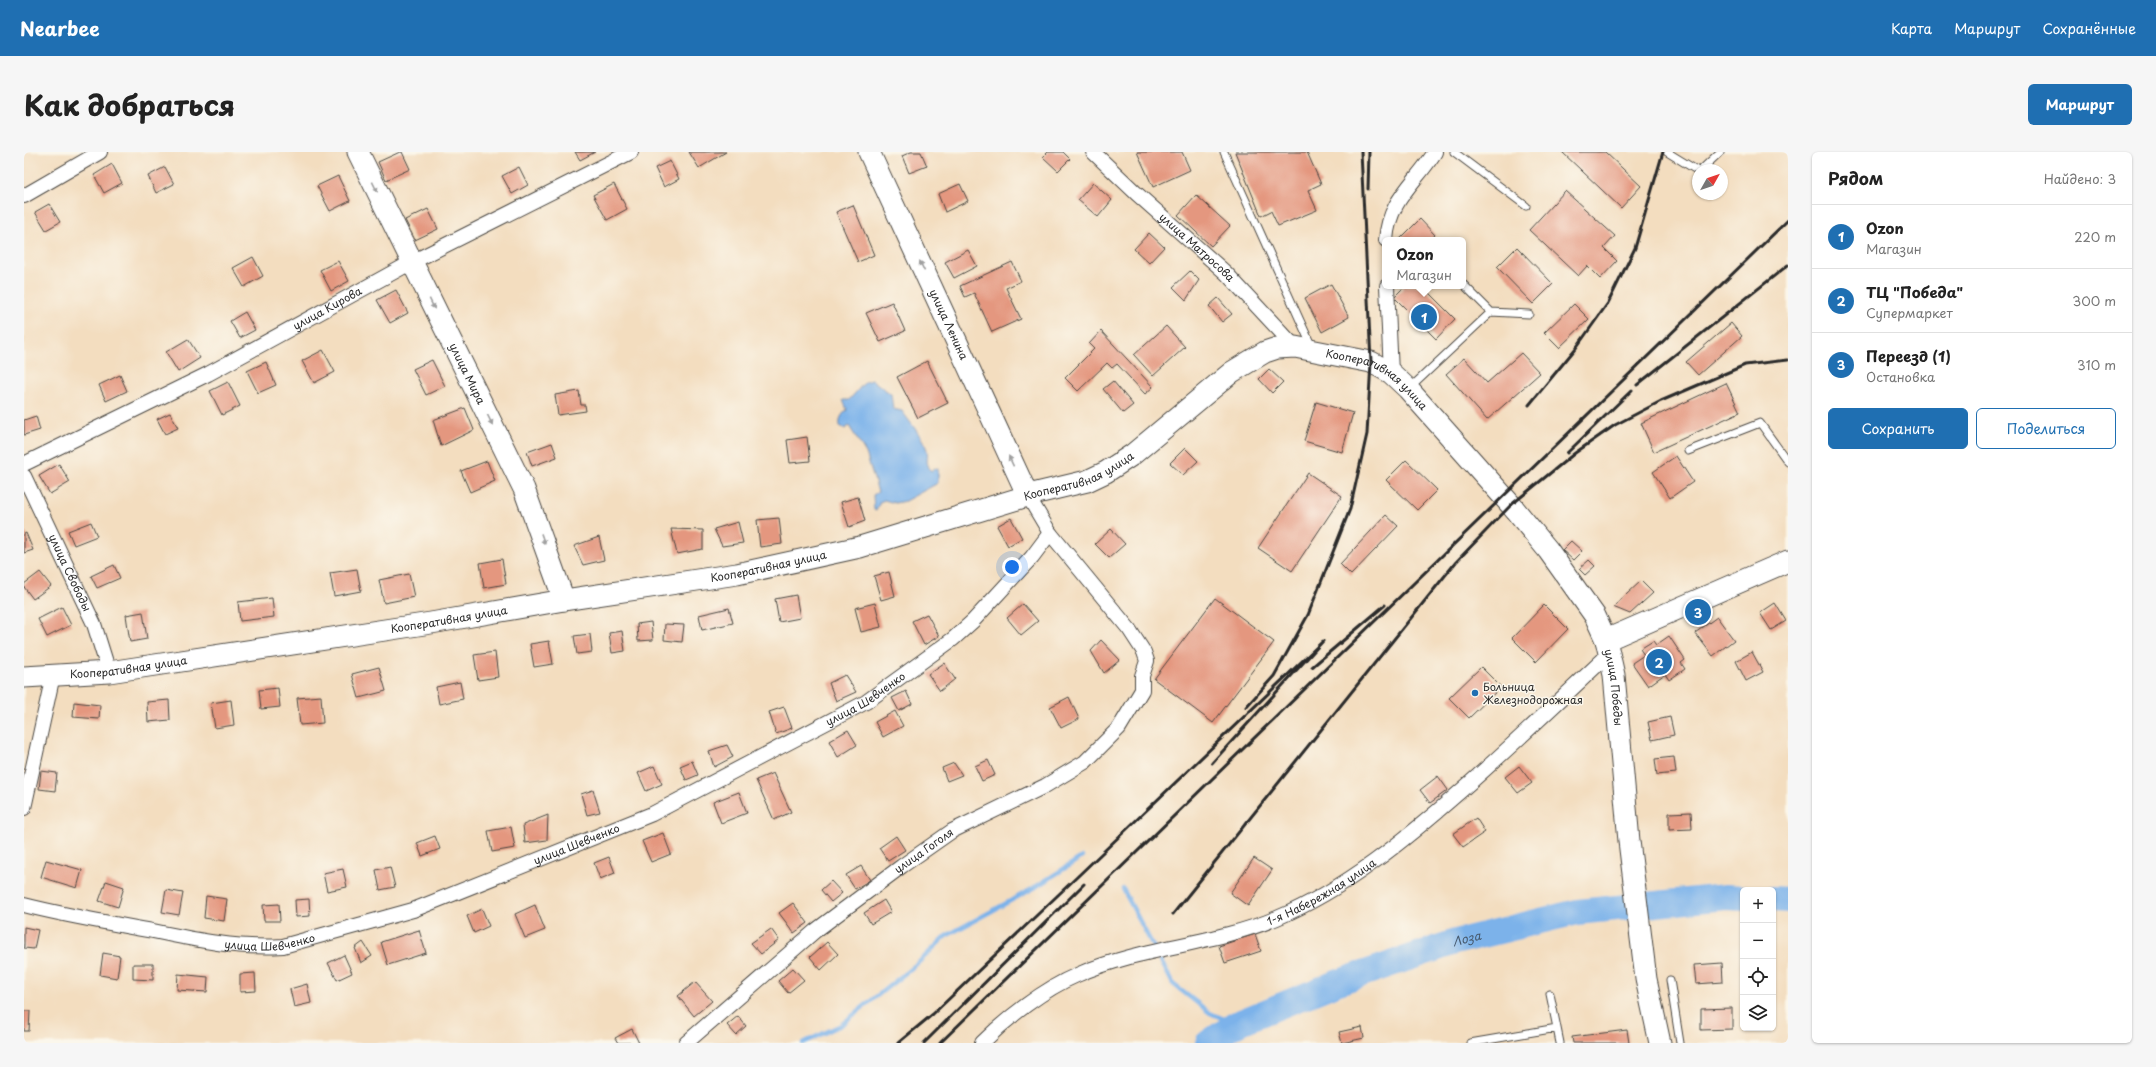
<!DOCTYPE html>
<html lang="ru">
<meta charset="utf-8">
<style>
:root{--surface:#fff;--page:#f6f6f6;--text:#222;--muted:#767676;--line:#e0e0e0;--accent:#1f6fb2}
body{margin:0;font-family:"Playpen Sans",sans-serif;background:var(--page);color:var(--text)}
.controls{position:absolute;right:12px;bottom:12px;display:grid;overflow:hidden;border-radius:6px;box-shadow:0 1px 3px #0004}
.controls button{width:36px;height:36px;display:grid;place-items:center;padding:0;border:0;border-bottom:1px solid var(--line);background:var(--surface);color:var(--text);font:20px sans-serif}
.compass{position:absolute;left:1668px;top:12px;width:36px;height:36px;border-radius:50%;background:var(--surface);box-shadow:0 1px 3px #0004;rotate:50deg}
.you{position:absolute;left:988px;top:415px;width:14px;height:14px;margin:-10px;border:3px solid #fff;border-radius:50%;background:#1a73e8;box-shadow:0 0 0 6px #1a73e833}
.badge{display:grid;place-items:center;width:26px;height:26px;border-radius:50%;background:var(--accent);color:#fff;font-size:13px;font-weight:700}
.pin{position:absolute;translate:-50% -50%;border:2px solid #fff;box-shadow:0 1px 4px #0006}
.popup{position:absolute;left:1358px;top:85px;width:84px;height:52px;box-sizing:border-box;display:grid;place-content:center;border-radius:6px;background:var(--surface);filter:drop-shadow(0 1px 3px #0005);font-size:13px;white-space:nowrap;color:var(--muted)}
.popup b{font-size:15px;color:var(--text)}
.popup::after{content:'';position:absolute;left:50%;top:100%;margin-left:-8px;border:8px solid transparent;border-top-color:var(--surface)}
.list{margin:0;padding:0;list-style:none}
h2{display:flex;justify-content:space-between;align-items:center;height:52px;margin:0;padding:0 16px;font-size:17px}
h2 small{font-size:13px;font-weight:400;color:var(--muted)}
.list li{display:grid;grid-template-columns:26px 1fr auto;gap:12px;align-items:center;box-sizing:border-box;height:64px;padding:0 16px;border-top:1px solid var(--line)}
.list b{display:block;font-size:15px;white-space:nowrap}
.list p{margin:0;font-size:13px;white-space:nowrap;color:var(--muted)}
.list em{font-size:13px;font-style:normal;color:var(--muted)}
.actions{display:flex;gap:8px;padding:12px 16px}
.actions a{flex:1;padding:9px 0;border:1px solid var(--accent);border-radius:6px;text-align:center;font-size:14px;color:var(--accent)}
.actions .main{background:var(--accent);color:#fff}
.icon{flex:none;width:22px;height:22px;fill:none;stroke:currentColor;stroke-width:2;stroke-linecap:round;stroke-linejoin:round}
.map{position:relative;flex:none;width:1764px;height:891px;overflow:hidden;border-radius:6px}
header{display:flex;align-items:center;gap:24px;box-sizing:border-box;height:56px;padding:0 20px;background:var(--accent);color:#fff}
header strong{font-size:19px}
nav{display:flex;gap:22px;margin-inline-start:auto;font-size:14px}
.intro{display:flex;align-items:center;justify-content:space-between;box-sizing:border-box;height:96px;padding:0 24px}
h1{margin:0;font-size:28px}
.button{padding:10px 18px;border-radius:6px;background:var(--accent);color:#fff;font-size:14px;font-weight:700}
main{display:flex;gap:24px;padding:0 24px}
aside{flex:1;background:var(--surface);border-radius:6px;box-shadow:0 1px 3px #0004}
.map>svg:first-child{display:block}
</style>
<header>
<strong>Nearbee</strong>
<nav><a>Карта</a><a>Маршрут</a><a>Сохранённые</a></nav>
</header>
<div class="intro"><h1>Как добраться</h1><a class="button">Маршрут</a></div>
<main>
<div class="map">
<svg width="1764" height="891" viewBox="0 0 1764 891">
<rect width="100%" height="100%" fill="#fbf7ec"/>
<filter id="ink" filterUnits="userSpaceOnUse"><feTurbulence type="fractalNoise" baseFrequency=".025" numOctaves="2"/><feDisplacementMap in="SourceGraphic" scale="8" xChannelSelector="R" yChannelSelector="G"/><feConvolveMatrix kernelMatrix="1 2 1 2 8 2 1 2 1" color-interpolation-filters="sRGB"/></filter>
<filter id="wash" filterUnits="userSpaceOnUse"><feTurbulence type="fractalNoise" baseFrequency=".012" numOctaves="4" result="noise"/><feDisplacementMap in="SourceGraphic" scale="16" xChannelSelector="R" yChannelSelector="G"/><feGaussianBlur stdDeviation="0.9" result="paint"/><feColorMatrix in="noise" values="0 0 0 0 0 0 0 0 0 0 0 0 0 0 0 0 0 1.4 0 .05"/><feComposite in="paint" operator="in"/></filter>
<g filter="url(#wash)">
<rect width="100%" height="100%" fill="#f3ddbf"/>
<path fill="#7bb2ea" stroke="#536e8a" d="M848 228 867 242 869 257 878 259C885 269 900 287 903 298 905 307 900 308 907 319L911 316 914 317V331L881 349 871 351 860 348 856 350 852 359 850 358 849 343 854 340 842 301 825 274 821 277 816 274C815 267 817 263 823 258L819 248H825L841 230Z"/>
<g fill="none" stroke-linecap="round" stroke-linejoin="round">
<path stroke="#7bb2ea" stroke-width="4.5" d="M1099 737 1149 832 1186 861 1212 872
M779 891 817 873 895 810 922 784 1010 736 1058 705"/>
<g stroke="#7bb2ea" stroke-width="26">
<path d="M1749 747 1764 748"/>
<path id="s1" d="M1184 891 1212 872 1312 831 1431 790 1553 760 1702 745 1719 746"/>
</g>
</g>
<g id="blocks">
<path fill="#e4977f" d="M376 0H378L386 17 362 28 354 10Z
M551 0H571L556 8Z
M665 0H702L675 16Z
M887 0H897L903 14 885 21 878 4Z
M1024 0H1039L1046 7 1034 19 1019 5Z
M1113 0H1158L1166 18 1129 35Z
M1211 0H1283L1297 32 1284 38 1293 58 1254 74 1247 59 1237 64Z
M1538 0H1581L1617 34 1597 56Z
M646 9 655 27 640 35 631 16Z
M88 12 98 31 80 41 70 23Z
M141 15 150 32 132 41 124 24Z
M495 15 504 33 488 42 478 24Z
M314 24 326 49 306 59 293 34Z
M1069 31 1088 48 1074 65 1054 48Z
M590 32 603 57 583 68 569 43Z
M936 32 944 49 921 60 914 42Z
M1541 39 1591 84 1580 96 1593 109 1576 127 1563 114 1554 124 1505 78Z
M1172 43 1206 74 1187 94 1154 63Z
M25 52 36 70 22 78 11 60Z
M829 53 850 103 834 110 812 60Z
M404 57 414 77 391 88 381 68Z
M1396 67 1411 83 1406 88H1375Z
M1125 81 1140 95 1125 111 1110 97Z
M1493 95 1529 132 1509 152 1473 115Z
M944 98 953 114 930 126 921 110Z
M229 105 239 124 220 135 209 116Z
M314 109 325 129 307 139 296 118Z
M988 110 997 129 982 136 997 167 968 180 950 141 941 145 936 134Z
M1166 119 1175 128 1162 148 1149 135Z
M1307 132 1325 165 1298 180 1281 146Z
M1381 134H1398L1431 167 1412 187 1370 145Z
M372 138 384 161 366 171 353 148Z
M1194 146 1208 162 1198 170 1185 154Z
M868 150 881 179 856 190 842 161Z
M1550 152 1565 167 1535 196 1520 181Z
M221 160 231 178 216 186 206 169Z
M1707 171 1718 184 1674 223 1662 210Z
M1142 174 1161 195 1129 224 1110 203Z
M1077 179 1129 235 1121 242 1093 212 1088 216 1083 211 1054 239 1041 226 1070 197 1065 192Z
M164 187 176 206 154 220 142 200Z
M299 198 311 220 290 231 278 209Z
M1497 201 1516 221 1463 268 1422 222 1440 206 1463 231Z
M408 208 421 234 402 243 389 217Z
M903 209 924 251 894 266 873 225Z
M242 210 252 233 234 241 223 219Z
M1245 217 1259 230 1248 241 1235 227Z
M96 223 103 239 82 249 75 233Z
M1089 229 1109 253 1099 261 1079 237Z
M204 230 216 254 198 263 186 239Z
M1702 231 1716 260 1630 300 1617 271Z
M555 239 557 253H561L562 259 534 263 531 243Z
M1292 250 1329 261 1318 300 1280 289Z
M441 256 450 278 417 294 409 268Z
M146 261 154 276 141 282 133 267Z
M12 264 16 278 0 283V268Z
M783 285 786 309 766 311 763 288Z
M528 291 533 305 508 314 503 300Z
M1161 296 1174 309 1159 323 1146 311Z
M1652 304 1669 330 1646 346 1629 320Z
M1382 308 1413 338 1393 358 1362 328Z
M463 309 471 329 446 340 437 319Z
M35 312 46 330 26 342 15 324Z
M1284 321 1318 344 1268 419 1234 396Z
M834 345 841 369 825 375 817 350Z
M1362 363 1374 374 1327 423 1316 412Z
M755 366 758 392 736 395 733 368Z
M987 366 998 386 984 394 973 374Z
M67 370 73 384 50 393 44 379Z
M714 370 719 391 698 394 690 377Z
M647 377 679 378V397L653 402Z
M1087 377 1101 392 1085 406 1071 392Z
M2 381 9 398 0 401V382Z
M575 385 580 408 559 413 550 394Z
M1547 389 1558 399 1549 408 1538 398Z
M478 407 482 432 460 436 456 411Z
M1565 408 1571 414 1561 423 1555 417Z
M90 413 96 426 73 436 67 424Z
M333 417 337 439 310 444 306 421Z
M16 420 27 434 9 447 0 435V432Z
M865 420 871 444 857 448 850 424Z
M385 422 390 445 360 451 355 428Z
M1617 429 1629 441 1606 462 1589 455Z
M772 443 776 466 755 470 751 447Z
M248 446 250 465 216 469 214 450Z
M1191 446 1250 490 1189 571 1130 527Z
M851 451 857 475 837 480 831 456Z
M1751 451 1762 469 1747 478 1736 461Z
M999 452 1014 469 997 483 983 466Z
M1520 453 1544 477 1512 510 1488 486Z
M38 455 47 473 23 485 14 467Z
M705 456 709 471 678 478 675 463Z
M119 460 123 487 106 490 102 463Z
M903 462 915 484 900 493 888 469Z
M1693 465 1710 488 1689 504 1671 481Z
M627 470 629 488 614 489 613 472Z
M641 472 660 473 658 490 640 488Z
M598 479 601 499 588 501 585 481Z
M566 482 568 500 553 502 550 484Z
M1645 484 1661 508 1657 511 1661 517 1645 528 1641 522 1624 534 1608 511 1620 503 1616 497 1629 489 1632 493Z
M1077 488 1096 508 1080 521 1067 499Z
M525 489 529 512 510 515 506 492Z
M471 500 474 525 454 528 450 503Z
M1728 500 1739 520 1722 529 1712 509Z
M920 511 931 527 916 539 904 522Z
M355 515 362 539 335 546 328 522Z
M1457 515 1477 535 1445 566 1425 546Z
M821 523 832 540 812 549 805 531Z
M436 530 439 547 415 552 412 535Z
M254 536 256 555 237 557 235 538Z
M882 539 888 552 875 559 868 546Z
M297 544 299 571 276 573 273 546Z
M1045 545 1055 567 1037 576 1026 555Z
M145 548 146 568 124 570 123 550Z
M207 548 210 573 191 576 187 551Z
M50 550 76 553 75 567 49 565Z
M760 555 768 576 752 582 745 560Z
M871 559 879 574 859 585 851 570Z
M1646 565 1650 583 1628 588 1624 570Z
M824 578 833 593 814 605 805 589Z
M703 593 709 605 690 615 685 599Z
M1650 605 1652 621 1633 623 1631 607Z
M964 608 971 623 958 629 951 614Z
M668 609 674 623 662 628 656 614Z
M930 611 938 623 923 629 918 616Z
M630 614 638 632 622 639 614 621Z
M1495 614 1508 631 1494 641 1481 625Z
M17 619 33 621 31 639 15 637Z
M749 621 767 660 750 668 732 628Z
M1414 624 1424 638 1406 651 1396 638Z
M569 638 576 660 563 663 557 642Z
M715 640 723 661 697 671 689 650Z
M1667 660 1668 677 1645 678V661Z
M524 663 523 688 501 691 499 673Z
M1452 666 1461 680 1439 695 1429 682Z
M487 675 491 696 468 700 464 679Z
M639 681 647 702 627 710 618 689Z
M411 684 416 697 398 704 393 691Z
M872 684 881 698 864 709 855 696Z
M585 705 591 721 576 727 570 711Z
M1230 706 1248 718 1224 754 1206 741Z
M22 708 58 718 53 736 17 725Z
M837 714 846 728 831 737 822 723Z
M366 715 371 735 356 738 352 718Z
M319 717 323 735 303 739 299 721Z
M82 729 100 735 94 755 75 749Z
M807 729 818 741 807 750 797 738Z
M142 738 159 741 155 763 138 760Z
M182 744 203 747 200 769 180 766Z
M285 747 286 764 272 765 271 748Z
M860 748 867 760 847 772 840 761Z
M769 751 784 771 770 781 755 761Z
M255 752 256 769H240L239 753Z
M511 753 521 778 501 786 491 762Z
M458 757 465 774 450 781 443 764Z
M0 775 14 778 10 797 0 796Z
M747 777 755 788 737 802 727 791Z
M395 778 402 801 364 813 357 790Z
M1231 782 1237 799 1201 811 1195 794Z
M339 790 348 804 337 811 331 796Z
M803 790 814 802 797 818 786 805Z
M79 801 96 804 93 826 76 823Z
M320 803 328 821 313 828 304 811Z
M1698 811 1699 830 1672 832 1670 813Z
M109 812H129V828L109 827Z
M769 816 780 828 764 841 754 829Z
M231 821 232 839 216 840V822Z
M154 822 184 825 183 840 153 838Z
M671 830 688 849 670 864 654 844Z
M283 832 287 851 270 855 266 837Z
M1708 856V877L1677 878V857Z
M0 859H6L5 879H0Z
M714 864 722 874 712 883 703 873Z
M1338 875 1340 886 1318 891 1315 880Z
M608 877 615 891H594L591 886Z
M1603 878 1605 891H1549L1548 885Z"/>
</g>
</g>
<g filter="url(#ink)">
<use href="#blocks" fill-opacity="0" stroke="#494641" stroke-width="1"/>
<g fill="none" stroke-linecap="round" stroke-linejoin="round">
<g stroke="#494641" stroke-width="9">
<path id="lane" d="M1200 0 1288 195
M1430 0 1502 54
M1643 0 1674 19
M1677 18 1696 0
M1439 132 1467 160 1505 162
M1385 237 1467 160
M1664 299 1736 271 1764 310
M1646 828 1656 891
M1533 876 1536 891
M1446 891 1533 876 1526 842"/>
</g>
<g stroke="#494641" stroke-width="16">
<g id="street">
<path id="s2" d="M1069 0 1112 41 1202 121 1271 195"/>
<path d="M0 44 76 0"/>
<path d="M1362 88C1365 47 1391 32 1411 0"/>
<path d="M1363 134 1367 221"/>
<path id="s3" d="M0 312 184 222 388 110 607 0"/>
<path id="s4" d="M0 324 70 472 85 520"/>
<path d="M0 656 29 523"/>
<path id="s5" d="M0 753C43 764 86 771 129 779 172 788 215 797 259 794L389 758 628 662 842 550 929 487 949 469 1008 405 1026 381"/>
<path id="s6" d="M662 891 791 779 878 714 928 679 1021 634 1061 610 1095 576 1118 538V524L1123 509 1120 500 1105 477 1026 381 1004 344"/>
<path id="s7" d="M958 891C983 866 1020 837 1053 823 1116 795 1189 793 1253 766 1322 737 1382 687 1439 637 1489 593 1537 547 1586 501"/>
</g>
</g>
<g stroke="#494641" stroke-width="23">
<g id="secondary">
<path id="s8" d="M334 0 500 337 540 448"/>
<path id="s9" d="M845 0 1004 344"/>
<path d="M1582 488 1764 409"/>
<path id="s10" d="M0 525 85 520 407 471 540 448 713 422 836 395 1013 341 1063 329 1082 320 1108 303 1208 220 1241 200 1253 196 1271 195 1347 210 1367 221 1384 237 1487 353 1524 398 1571 464 1582 488 1590 523 1605 689 1622 827 1636 891"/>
</g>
</g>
<use href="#lane" stroke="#fff" stroke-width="7"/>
<use href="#street" stroke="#fff" stroke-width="14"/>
<use href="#secondary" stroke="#fff" stroke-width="21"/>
<path stroke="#2b2b2b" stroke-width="3" d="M1344 37 1345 0
M1613 233 1764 113
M1505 253 1552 196 1584 151 1611 96 1639 0
M1543 301 1608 238
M1288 515 1361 453
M1222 555 1250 524 1284 463 1326 357 1343 282 1347 210 1337 0
M1149 762 1432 410 1487 353 1551 301 1591 273 1637 249 1721 213 1764 208
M874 891 909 862 1054 724 1299 489 1188 611
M900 891 1060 732
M916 891 1764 68"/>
</g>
<defs><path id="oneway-solid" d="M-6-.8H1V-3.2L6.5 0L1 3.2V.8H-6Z"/></defs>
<g fill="#a0a0a0">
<use href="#oneway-solid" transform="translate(351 35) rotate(64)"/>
<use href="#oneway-solid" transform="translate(898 114) rotate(-115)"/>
<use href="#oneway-solid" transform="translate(408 152) rotate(64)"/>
<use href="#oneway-solid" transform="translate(466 268) rotate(64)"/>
<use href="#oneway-solid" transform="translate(987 309) rotate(-115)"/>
<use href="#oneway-solid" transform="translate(519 387) rotate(70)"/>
</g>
</g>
<circle fill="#1f6fb2" stroke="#fbf7ec" stroke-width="1.5" cx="1451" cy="541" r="4"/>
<g text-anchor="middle" stroke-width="3" stroke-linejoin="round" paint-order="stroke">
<g font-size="11" fill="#2b2b2b" stroke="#fbf7ec">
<text dy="4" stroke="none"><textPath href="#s2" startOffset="141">улица Матросова</textPath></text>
<text dy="4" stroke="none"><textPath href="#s3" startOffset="341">улица Кирова</textPath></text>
<text dy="4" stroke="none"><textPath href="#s9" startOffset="190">улица Ленина</textPath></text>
<text dy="4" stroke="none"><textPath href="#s8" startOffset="247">улица Мира</textPath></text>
<text dy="4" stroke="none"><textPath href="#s10" startOffset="1425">Кооперативная улица</textPath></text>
<text dy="4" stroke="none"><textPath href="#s10" startOffset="1077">Кооперативная улица</textPath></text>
<text dy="4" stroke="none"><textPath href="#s10" startOffset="753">Кооперативная улица</textPath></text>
<text dy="4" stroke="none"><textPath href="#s4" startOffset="107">улица Свободы</textPath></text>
<text dy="4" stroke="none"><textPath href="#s10" startOffset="429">Кооперативная улица</textPath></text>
<text dy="4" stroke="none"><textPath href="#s10" startOffset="105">Кооперативная улица</textPath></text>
<text dy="4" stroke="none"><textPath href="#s10" startOffset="1827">улица Победы</textPath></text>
<text dy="4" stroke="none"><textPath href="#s5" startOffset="898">улица Шевченко</textPath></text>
<text dy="4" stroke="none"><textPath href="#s5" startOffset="574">улица Шевченко</textPath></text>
<text dy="4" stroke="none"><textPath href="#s6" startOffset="306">улица Гоголя</textPath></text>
<text dy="4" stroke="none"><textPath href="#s7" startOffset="377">1-я Набережная улица</textPath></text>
<text dy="4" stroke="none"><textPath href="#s5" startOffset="250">улица Шевченко</textPath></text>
</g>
<g font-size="11" fill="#2b2b2b" stroke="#fbf7ec" text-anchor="start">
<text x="1459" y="539">Больница<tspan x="1459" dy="13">Железнодорожная</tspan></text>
</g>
<g font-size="12" font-style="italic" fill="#475a6e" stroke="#fbf7ec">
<text dy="4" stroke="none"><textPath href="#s1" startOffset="280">Лоза</textPath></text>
</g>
</g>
</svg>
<div class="controls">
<button>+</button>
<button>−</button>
<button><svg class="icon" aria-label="locate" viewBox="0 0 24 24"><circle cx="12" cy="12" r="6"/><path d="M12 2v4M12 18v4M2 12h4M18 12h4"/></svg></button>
<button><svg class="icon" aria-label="layers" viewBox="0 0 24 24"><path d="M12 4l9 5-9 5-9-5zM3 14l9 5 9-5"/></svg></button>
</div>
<svg class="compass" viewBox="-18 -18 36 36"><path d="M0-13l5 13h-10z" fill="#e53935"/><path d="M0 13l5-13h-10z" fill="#767676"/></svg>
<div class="you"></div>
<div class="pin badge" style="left:1400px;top:165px">1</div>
<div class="popup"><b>Ozon</b>Магазин</div>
<div class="pin badge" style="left:1635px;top:510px">2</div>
<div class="pin badge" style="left:1674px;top:460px">3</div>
</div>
<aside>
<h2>Рядом<small>Найдено: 3</small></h2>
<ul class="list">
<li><span class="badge">1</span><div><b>Ozon</b><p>Магазин</p></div><em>220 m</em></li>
<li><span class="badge">2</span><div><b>ТЦ &quot;Победа&quot;</b><p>Супермаркет</p></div><em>300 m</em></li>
<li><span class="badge">3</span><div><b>Переезд (1)</b><p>Остановка</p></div><em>310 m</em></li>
</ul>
<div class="actions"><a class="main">Сохранить</a><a>Поделиться</a></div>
</aside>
</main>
